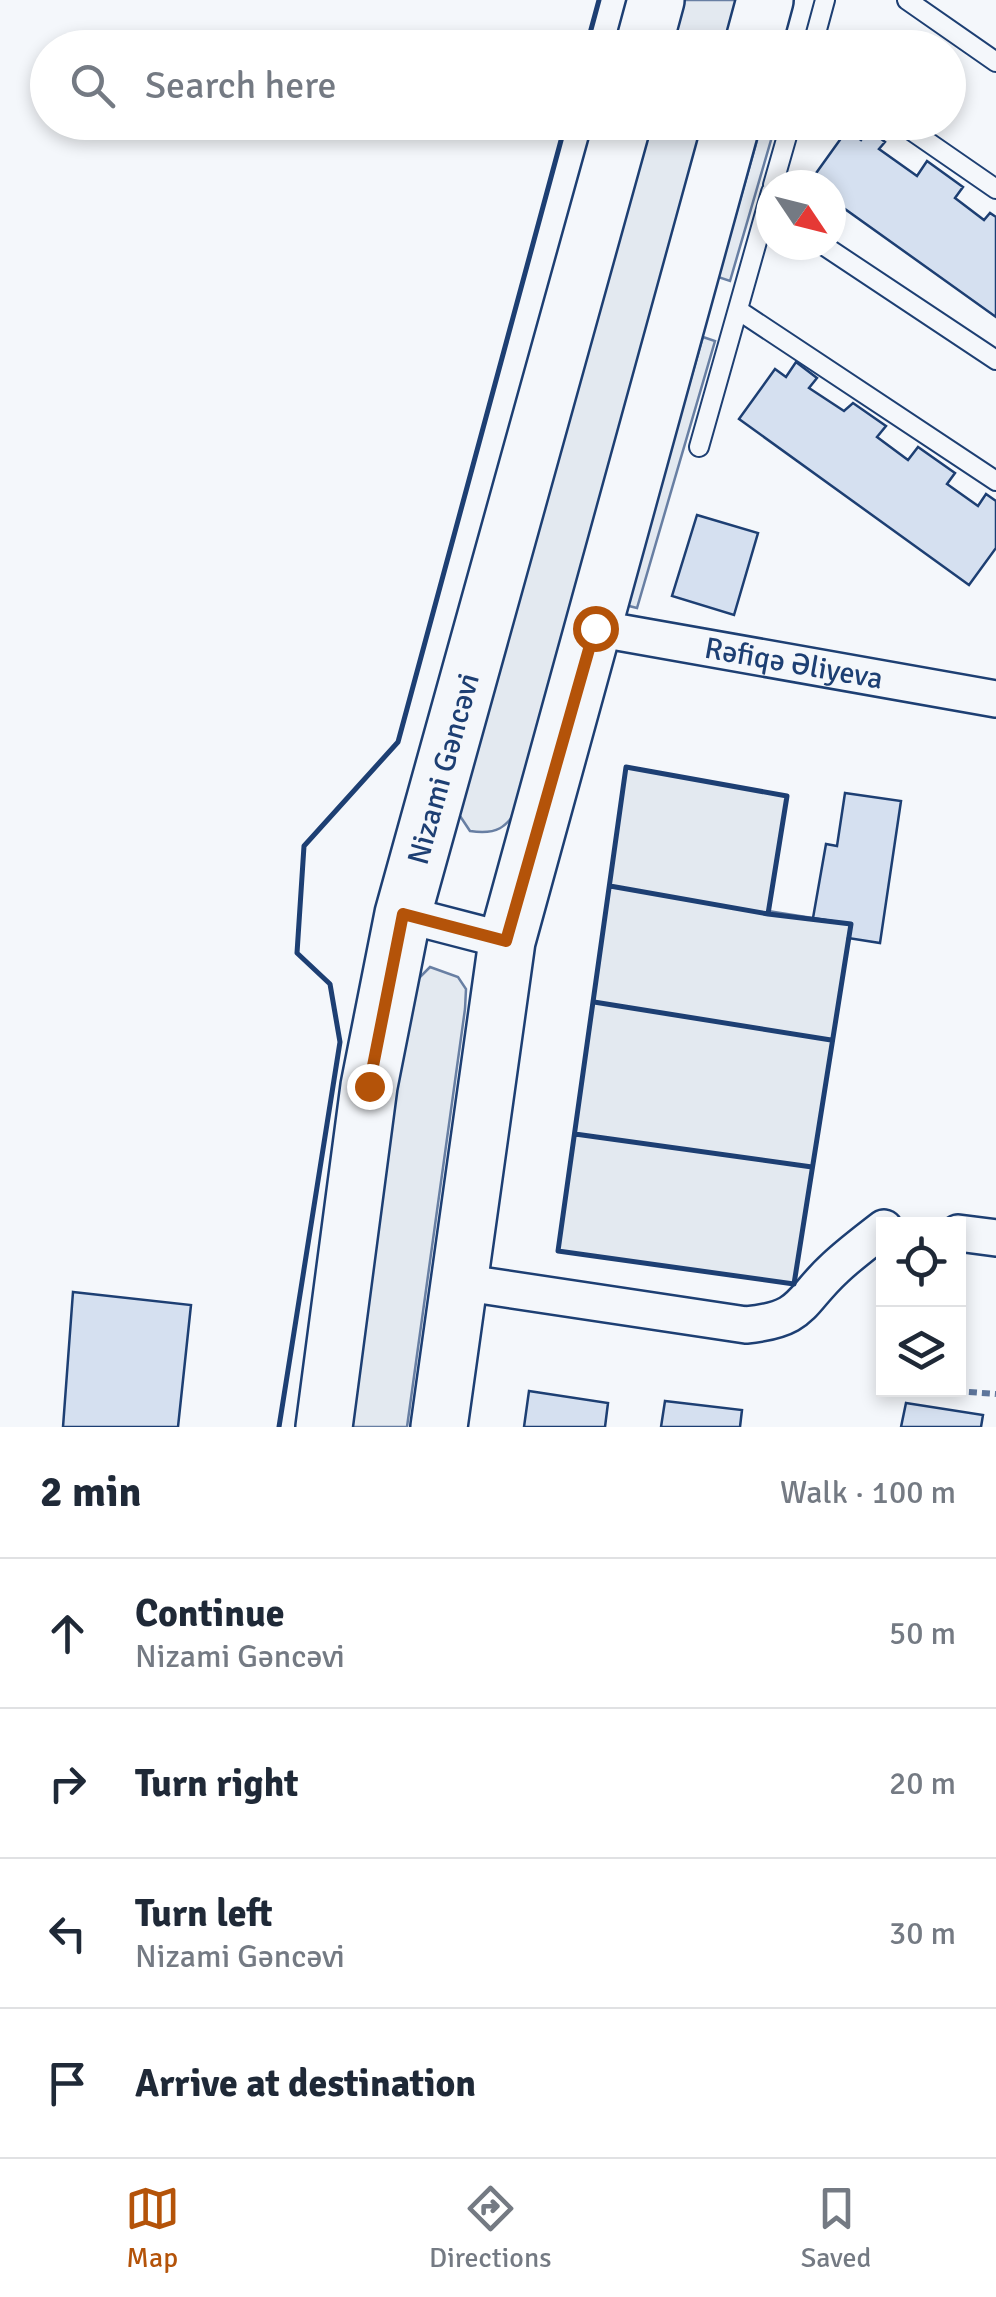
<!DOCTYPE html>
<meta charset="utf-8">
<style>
:root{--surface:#fff;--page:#f6f6f7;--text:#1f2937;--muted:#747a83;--line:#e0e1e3;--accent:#b45309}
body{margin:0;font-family:Signika,sans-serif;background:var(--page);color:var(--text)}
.controls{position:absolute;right:30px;bottom:30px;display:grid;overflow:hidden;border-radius:0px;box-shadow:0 5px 15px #0003}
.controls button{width:90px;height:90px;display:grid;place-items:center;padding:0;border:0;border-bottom:2px solid var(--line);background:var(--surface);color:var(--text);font:50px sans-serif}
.compass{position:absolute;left:756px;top:170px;width:90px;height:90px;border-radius:50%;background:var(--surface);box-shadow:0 5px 15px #0003;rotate:125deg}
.stop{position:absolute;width:30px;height:30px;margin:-22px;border:8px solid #b45309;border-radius:50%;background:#fff}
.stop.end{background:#b45309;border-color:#fff;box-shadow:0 2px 10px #0008}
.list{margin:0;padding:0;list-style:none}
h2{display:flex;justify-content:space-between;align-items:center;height:130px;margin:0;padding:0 40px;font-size:42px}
h2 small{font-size:32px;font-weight:400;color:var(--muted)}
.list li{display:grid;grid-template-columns:65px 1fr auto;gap:30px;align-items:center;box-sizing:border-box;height:150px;padding:0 40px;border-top:2px solid var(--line)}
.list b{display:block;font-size:38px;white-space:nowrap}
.list p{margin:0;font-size:32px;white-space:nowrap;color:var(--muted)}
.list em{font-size:32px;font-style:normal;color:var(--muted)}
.icon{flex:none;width:55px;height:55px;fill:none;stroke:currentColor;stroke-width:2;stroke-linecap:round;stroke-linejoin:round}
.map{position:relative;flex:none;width:996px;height:1427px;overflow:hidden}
.search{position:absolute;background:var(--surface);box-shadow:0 5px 15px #0003;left:30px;right:30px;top:30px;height:110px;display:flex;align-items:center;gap:25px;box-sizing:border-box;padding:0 35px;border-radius:55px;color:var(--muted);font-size:38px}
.sheet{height:730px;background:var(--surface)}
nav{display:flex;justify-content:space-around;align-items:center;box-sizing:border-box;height:140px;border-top:2px solid var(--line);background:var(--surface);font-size:28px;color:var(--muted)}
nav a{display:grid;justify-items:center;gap:5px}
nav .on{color:var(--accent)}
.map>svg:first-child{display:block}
</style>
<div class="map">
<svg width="996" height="1427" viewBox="0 0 996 1427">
<rect width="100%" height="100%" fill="#f4f7fb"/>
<path fill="#e3e9f0" stroke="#687fa3" stroke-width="2.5" d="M672 0H741L728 47 659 48Z
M639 123H708L520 806C506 828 497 835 470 831L458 813Z
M762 123H776L730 281 718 277Z
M703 337 715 341 637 608 625 605Z
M626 767 787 796 768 911 851 924 794 1284 558 1251Z
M430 967 458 977 466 989 465 1009 407 1427H343L404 993Z"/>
<path fill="#d5e0f0" stroke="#1d3f73" stroke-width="2.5" d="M869 129 885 142 879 149 917 176 927 161 963 187 955 198 984 220 990 213 996 217V317L831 199V185L809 183 847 130 861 140Z
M796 362 817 378 809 388 844 411 853 403 886 426 877 437 908 460 918 447 955 473 947 484 978 506 986 494 996 501V548L969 585 739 419 775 369 786 377Z
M697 515 758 533 734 615 672 596Z
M845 793 901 801 880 943 848 938 851 924 813 918 826 844 837 846Z
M73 1292 191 1305 178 1427H63Z
M529 1391 608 1403 605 1427H524Z
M665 1401 742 1410 740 1427H661Z
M906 1403 983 1415 981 1427H901Z"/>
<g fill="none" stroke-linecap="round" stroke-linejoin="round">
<g stroke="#1d3f73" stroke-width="22">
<path id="service" d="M907 0 996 62
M812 48 825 0
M899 122 996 189
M773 185 791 122
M823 245 996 360
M738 310 996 481
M699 447 771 192"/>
</g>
<g stroke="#1d3f73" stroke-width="40">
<g id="minor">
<path id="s1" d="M595 628 996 699"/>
<path d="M403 914 507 941"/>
<path d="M958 1233 996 1238"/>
<path d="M460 1282 746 1325C805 1319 798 1302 835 1268 850 1254 867 1241 884 1228"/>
</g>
</g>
<g stroke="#1d3f73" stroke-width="60">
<g id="primary">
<path d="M643 48 656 0"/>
<path d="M752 48 765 0"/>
<path id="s2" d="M324 1427 369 1086 403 914 623 122"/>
<path d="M439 1427 507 941 732 122"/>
</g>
</g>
<path stroke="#5e769c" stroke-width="6" stroke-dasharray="8 5" stroke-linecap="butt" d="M943 1390 996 1394"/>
<use href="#service" stroke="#f4f7fb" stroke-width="18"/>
<use href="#minor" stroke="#f4f7fb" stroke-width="35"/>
<use href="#primary" stroke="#f4f7fb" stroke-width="55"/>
<path stroke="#1d3f73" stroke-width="5" d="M586 48 599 0
M626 767 787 796 768 914 851 924 794 1284 558 1251Z
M610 886 768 914
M594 1002 831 1040
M575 1134 812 1167
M279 1427 340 1042 330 984 297 953 304 846 398 742 566 122"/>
</g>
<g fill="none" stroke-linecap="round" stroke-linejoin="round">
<path stroke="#b45309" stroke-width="12" d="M369 1086 403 914 506 941 595 628"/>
</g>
<g text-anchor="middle" stroke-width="8" stroke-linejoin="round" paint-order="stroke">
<g font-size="30" fill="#1d3f73" stroke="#f4f7fb">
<text dy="10" stroke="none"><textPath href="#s1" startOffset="202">Rəfiqə Əliyeva</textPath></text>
<text dy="10" stroke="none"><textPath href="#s2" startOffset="670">Nizami Gəncəvi</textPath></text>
</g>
</g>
</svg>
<div class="controls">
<button><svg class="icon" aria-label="locate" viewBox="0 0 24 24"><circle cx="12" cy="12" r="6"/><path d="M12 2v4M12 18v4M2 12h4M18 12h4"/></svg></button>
<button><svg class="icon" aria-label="layers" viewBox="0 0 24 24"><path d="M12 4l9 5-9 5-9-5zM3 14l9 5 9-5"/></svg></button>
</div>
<svg class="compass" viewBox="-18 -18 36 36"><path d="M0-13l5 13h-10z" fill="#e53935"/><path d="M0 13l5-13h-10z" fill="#747a83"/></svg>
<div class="stop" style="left:595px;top:628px"></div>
<div class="stop end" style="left:369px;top:1086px"></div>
<div class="search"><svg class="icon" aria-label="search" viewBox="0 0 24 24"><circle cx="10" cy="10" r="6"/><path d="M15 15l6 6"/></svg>Search here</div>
</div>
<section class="sheet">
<h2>2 min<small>Walk · 100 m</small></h2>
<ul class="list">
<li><svg class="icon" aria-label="ahead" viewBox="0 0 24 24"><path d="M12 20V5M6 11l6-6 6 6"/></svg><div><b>Continue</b><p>Nizami Gəncəvi</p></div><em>50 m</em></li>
<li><svg class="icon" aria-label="right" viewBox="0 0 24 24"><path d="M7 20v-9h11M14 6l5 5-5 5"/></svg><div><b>Turn right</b></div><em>20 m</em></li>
<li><svg class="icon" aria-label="left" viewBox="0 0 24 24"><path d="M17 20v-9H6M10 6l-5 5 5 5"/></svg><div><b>Turn left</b><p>Nizami Gəncəvi</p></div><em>30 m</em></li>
<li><svg class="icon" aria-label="arrive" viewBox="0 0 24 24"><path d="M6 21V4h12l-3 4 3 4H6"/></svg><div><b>Arrive at destination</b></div></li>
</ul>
</section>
<nav>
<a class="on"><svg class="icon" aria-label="map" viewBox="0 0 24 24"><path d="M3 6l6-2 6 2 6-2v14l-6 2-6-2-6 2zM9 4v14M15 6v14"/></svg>Map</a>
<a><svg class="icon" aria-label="directions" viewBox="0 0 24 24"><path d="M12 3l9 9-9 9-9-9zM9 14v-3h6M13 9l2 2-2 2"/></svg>Directions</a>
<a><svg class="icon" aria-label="saved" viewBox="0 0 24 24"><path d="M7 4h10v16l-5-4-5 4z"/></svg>Saved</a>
</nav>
